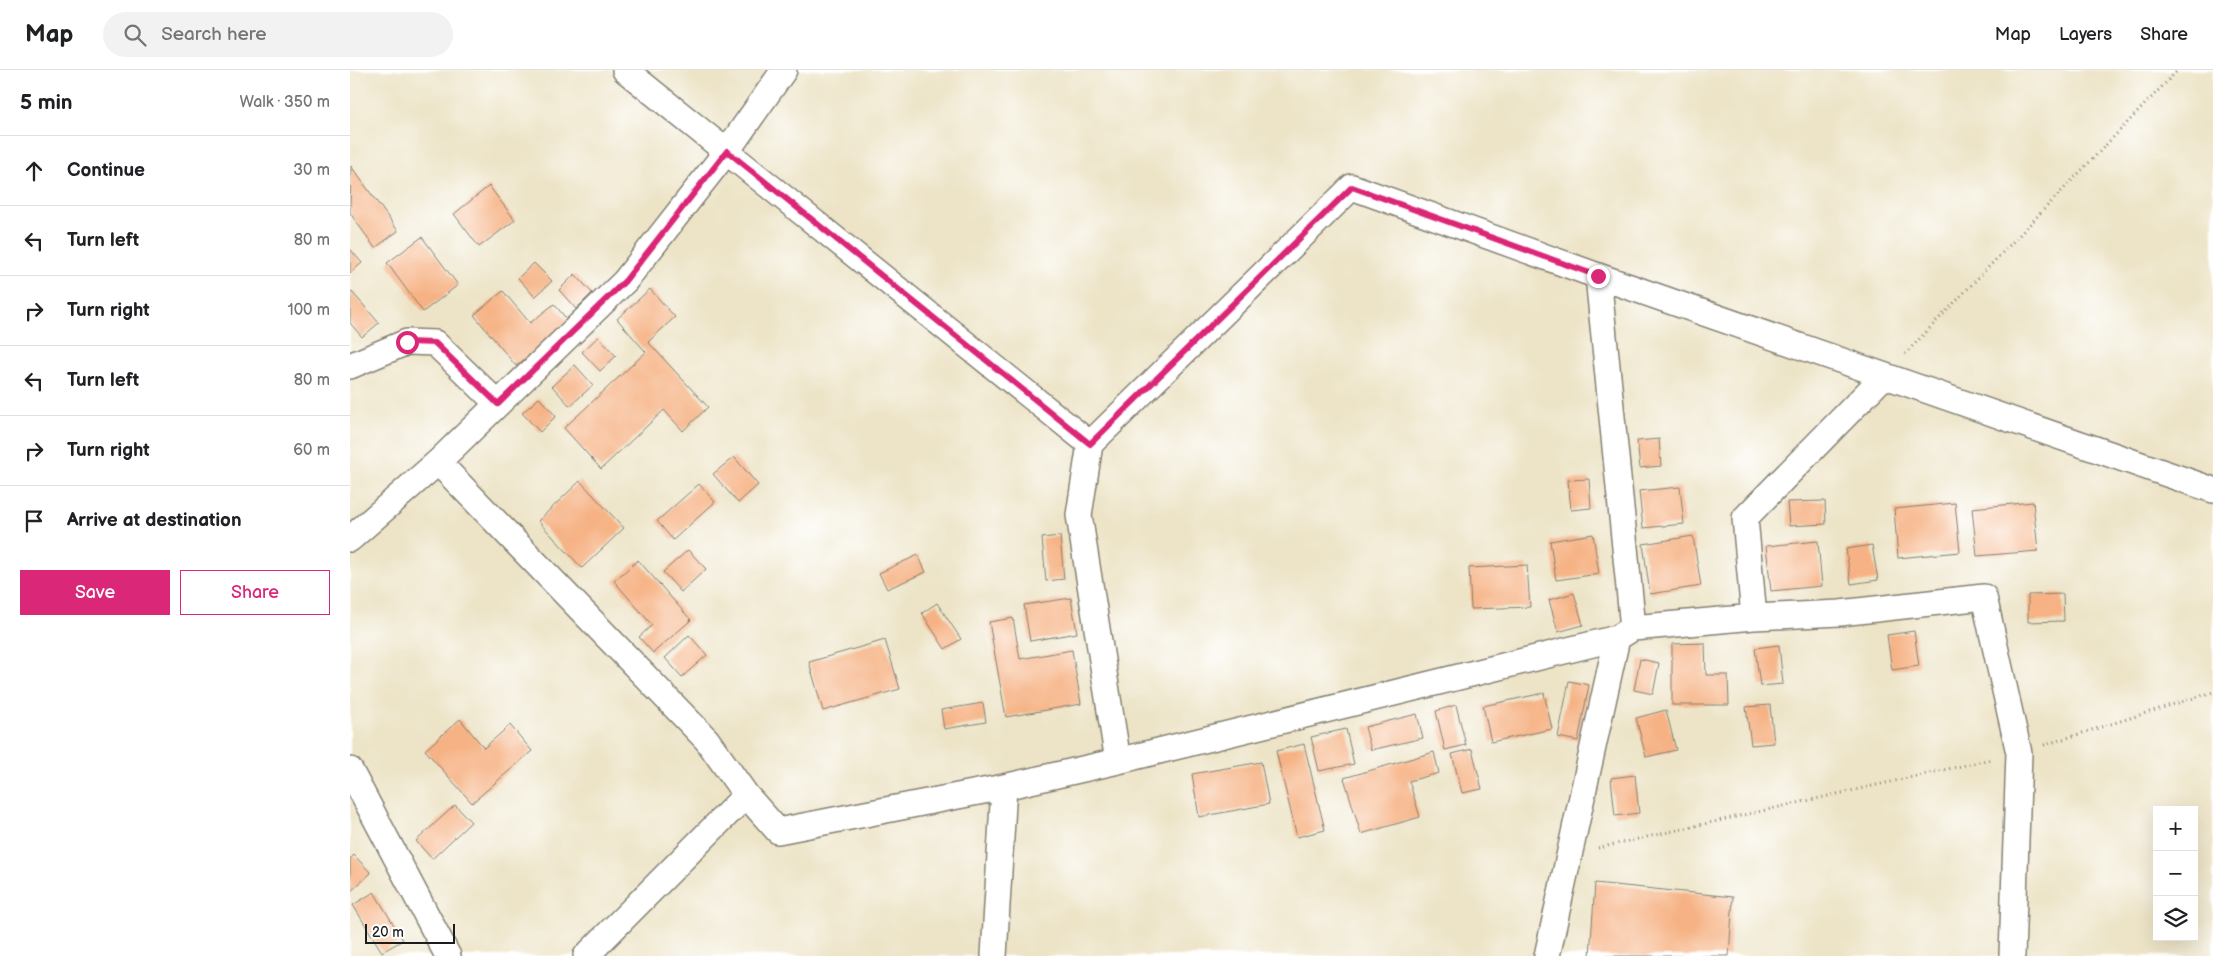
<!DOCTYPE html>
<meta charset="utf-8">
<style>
:root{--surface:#fff;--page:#f2f2f2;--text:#202124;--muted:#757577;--line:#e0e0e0;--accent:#db2777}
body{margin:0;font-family:"Balsamiq Sans",sans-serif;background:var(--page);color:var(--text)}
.controls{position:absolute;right:15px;bottom:15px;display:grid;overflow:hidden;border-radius:0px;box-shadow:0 5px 20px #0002}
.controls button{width:45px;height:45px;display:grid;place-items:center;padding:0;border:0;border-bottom:1px solid var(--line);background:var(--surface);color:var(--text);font:25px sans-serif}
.scale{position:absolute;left:15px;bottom:12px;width:90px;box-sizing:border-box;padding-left:5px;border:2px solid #1c1c1c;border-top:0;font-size:14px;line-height:18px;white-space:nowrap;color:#1c1c1c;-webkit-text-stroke:4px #fff;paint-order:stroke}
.stop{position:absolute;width:15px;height:15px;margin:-11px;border:4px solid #db2777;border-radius:50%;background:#fff}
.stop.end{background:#db2777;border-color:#fff;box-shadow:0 1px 5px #0008}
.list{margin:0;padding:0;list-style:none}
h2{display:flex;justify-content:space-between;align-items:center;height:65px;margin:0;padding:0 20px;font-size:21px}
h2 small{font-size:16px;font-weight:400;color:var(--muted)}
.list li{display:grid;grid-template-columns:32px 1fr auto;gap:15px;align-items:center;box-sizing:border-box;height:70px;padding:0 20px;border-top:1px solid var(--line)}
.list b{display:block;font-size:19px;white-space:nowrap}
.list em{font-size:16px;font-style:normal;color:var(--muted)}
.actions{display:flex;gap:10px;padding:15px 20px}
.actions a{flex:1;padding:11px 0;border:1px solid var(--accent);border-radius:0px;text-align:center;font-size:18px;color:var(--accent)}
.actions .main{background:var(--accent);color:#fff}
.icon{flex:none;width:28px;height:28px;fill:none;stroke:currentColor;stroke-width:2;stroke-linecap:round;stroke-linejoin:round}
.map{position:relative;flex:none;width:1863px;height:886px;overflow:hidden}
header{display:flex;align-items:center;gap:30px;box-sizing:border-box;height:70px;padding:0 25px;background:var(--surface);border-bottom:1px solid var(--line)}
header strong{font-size:24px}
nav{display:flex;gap:28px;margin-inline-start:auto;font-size:18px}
.search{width:350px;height:45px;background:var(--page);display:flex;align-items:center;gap:12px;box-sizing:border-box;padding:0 18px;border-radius:28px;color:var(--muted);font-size:19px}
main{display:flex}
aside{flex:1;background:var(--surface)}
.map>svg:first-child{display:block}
</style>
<header>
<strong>Map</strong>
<div class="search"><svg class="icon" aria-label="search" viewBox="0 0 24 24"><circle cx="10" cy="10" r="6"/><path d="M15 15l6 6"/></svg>Search here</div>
<nav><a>Map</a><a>Layers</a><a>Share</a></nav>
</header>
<main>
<aside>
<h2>5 min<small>Walk · 350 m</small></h2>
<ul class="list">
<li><svg class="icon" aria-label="ahead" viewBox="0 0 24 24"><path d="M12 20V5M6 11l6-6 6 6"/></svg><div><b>Continue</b></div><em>30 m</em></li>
<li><svg class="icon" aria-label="left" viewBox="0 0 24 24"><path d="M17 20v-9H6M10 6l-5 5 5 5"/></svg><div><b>Turn left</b></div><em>80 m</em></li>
<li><svg class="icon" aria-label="right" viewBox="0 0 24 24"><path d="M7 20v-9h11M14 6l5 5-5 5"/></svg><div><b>Turn right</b></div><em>100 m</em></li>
<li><svg class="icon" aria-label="left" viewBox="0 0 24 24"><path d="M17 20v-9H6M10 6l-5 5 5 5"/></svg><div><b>Turn left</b></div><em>80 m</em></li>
<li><svg class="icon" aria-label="right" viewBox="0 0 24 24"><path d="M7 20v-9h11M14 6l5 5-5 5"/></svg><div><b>Turn right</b></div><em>60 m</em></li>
<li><svg class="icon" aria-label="arrive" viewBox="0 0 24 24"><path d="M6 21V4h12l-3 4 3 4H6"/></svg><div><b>Arrive at destination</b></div></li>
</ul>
<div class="actions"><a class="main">Save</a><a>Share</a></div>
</aside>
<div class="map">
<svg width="1863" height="886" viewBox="0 0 1863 886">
<rect width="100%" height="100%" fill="#fff"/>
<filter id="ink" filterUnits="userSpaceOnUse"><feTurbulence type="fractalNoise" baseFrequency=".02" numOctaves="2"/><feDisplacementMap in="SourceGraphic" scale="10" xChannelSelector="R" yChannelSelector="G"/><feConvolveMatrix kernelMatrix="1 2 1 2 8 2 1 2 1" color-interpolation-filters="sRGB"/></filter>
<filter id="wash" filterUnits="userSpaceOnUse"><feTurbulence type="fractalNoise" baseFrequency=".0096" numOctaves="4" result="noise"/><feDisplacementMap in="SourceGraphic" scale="20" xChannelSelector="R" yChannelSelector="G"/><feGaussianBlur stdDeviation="1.12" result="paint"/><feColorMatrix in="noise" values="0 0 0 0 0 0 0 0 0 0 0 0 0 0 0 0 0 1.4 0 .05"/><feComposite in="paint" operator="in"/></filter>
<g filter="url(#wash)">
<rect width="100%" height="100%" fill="#ede4c7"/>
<g id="blocks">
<path fill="#f6b284" d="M1 96 48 161 25 178 0 143Z
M139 116 165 150 129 177 104 144Z
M72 167 108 215 73 242 37 193Z
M0 179 12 193 0 203Z
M184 193 202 211 185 227 168 208Z
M225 204 242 223 226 239 209 220Z
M300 219 325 247 298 272 358 337 333 361 314 340 251 399 214 358 296 282 267 249Z
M153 221 180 253 204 234 219 252 166 296 124 245Z
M2 222 29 253 12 267 0 253V224Z
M248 267 266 286 250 301 232 282Z
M225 295 243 315 220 336 202 316Z
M189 328 206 346 190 362 172 343Z
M1309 369 1311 396 1290 398 1287 371Z
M384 387 408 415 388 433 363 404Z
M1239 409 1241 438 1221 440 1218 410Z
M230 411 274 458 232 498 188 451Z
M349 414 365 432 323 470 307 451Z
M1330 417 1334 454 1293 458 1289 421Z
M1475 431 1476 454 1439 456 1437 432Z
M1683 432 1688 481 1627 486 1622 438Z
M1605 433 1610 482 1548 488 1544 439Z
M1243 464 1249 504 1206 510 1200 471Z
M710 466 714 509 696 511 692 468Z
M1343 466 1351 516 1300 524 1293 474Z
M1468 471 1472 516 1421 521 1416 476Z
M1522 475 1528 510 1501 514 1496 479Z
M338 480 356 499 331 522 313 502Z
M568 485 576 502 537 519 529 503Z
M288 490 341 550 303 583 289 567 302 555 264 511Z
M1177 495 1180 537 1121 539 1119 498Z
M1224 523 1233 555 1208 562 1199 530Z
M1713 524 1714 551 1678 552V525Z
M721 528 727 563 680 571 674 535Z
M587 533 611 569 595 579 572 543Z
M663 548 670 589 722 580 731 634 656 647 639 552Z
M1564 561 1569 596 1542 600 1537 565Z
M339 565 357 585 332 607 315 588Z
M535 570 550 619 473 641 459 592Z
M1355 573 1356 605H1378L1379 635H1322V574Z
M1429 575 1433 614 1410 616 1405 578Z
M1290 589 1309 593 1303 624 1284 620Z
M1219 611 1239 615 1228 671 1208 667Z
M1194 623 1202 659 1141 672 1133 636Z
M633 633 636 652 594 659 591 640Z
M1106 635 1116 675 1095 680 1086 641Z
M1420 635 1424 673 1401 675 1396 637Z
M1316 640 1326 680 1296 687 1286 648Z
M1067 644 1073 668 1021 680 1015 657Z
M110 649 134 678 160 655 182 681 122 733 75 680Z
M996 659 1004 694 969 701 961 667Z
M954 674 975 760 947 767 926 681Z
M1122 679 1132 719 1112 723 1102 684Z
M1084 682 1089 703 1059 711 1070 747 1011 764 994 708Z
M911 692 919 734 849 747 842 704Z
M1285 705 1289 743 1265 746 1261 708Z
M105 735 121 752 82 789 66 771Z
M4 785 21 803 0 822V789Z
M1245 813 1383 827 1379 886H1240Z
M24 822 53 870 32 882 3 835Z"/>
</g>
</g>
<g filter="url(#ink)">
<use href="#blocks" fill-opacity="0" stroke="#848072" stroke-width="1"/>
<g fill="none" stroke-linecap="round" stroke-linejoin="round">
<g stroke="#848072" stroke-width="28">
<path id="street" d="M275 0 740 374
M0 296 57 272 85 273 148 334
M88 392 357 670 396 725 428 761 654 717 768 691 1267 568 1283 558 1248 206
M0 469 88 392 275 211 377 81 434 0
M1404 547 1395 448 1534 306
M1283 558 1404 547 1490 543 1634 527 1669 683 1662 886
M768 691 729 445 740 374 1002 117 1248 206 1863 420
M0 700 98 886
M236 886 396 725
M644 886 654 717
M1197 886 1267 568"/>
</g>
<path stroke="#848072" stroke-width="3" stroke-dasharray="1 4" stroke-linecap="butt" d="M1555 284 1828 0
M1694 675 1863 622
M1248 778 1642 689"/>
<use href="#street" stroke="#fff" stroke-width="25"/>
</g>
</g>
<g fill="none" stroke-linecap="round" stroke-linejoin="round" filter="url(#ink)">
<path stroke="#db2777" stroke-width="6" d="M57 272 85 273 148 334 275 211 377 81 740 374 1002 117 1248 206"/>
</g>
</svg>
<div class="controls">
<button>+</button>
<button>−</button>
<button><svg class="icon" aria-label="layers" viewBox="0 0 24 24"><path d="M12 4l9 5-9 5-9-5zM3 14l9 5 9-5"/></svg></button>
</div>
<div class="scale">20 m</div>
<div class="stop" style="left:57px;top:272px"></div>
<div class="stop end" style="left:1248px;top:206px"></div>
</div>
</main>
